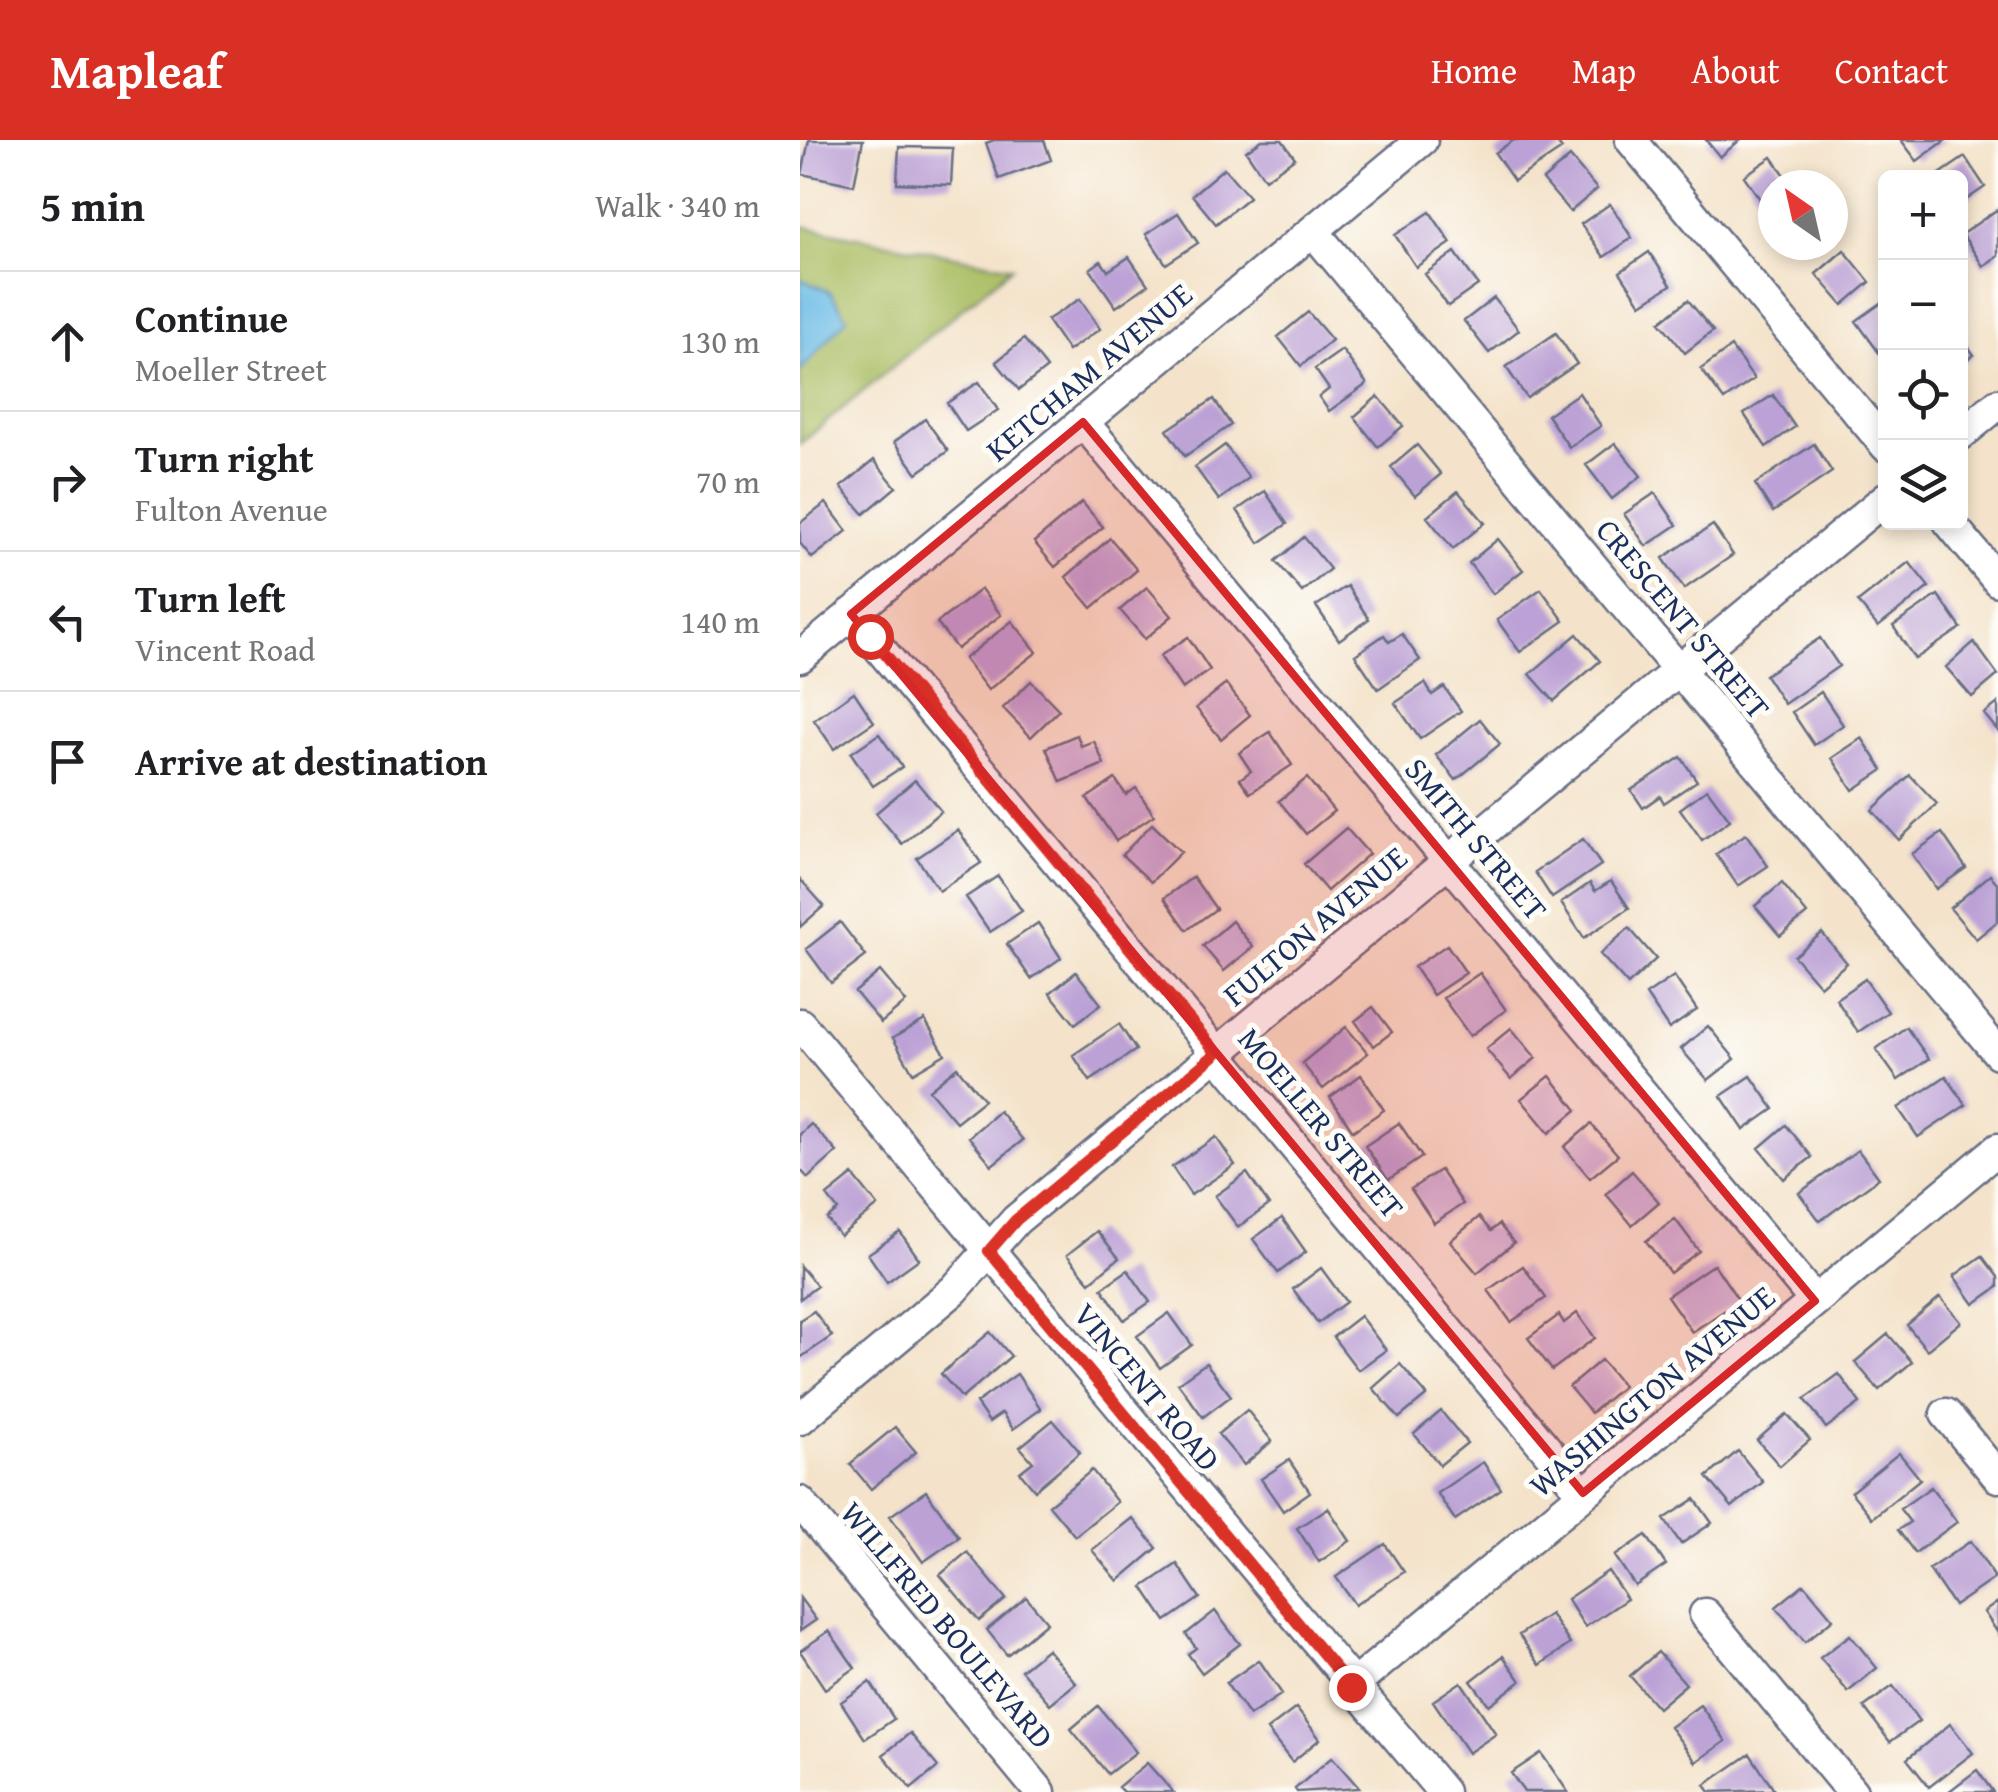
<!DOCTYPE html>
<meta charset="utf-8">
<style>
:root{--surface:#fff;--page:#f2f2f2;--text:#202124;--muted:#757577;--line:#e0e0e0;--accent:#d93025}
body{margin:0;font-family:"Gentium Book Plus",serif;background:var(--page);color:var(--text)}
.controls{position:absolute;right:30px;top:30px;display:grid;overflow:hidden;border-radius:15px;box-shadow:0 5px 15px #0003}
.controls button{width:90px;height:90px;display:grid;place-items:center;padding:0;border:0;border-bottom:2px solid var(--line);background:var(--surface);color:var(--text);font:50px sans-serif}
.compass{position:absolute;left:958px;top:30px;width:90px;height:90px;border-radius:50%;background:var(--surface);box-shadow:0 5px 15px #0003;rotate:326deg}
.stop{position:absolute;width:30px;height:30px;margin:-22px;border:8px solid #d93025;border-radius:50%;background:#fff}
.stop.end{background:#d93025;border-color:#fff;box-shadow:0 2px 10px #0008}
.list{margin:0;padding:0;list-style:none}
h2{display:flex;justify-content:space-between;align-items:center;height:130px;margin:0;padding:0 40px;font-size:42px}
h2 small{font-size:32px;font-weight:400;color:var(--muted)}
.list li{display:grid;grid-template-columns:65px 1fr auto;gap:30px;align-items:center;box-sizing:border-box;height:140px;padding:0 40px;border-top:2px solid var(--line)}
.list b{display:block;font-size:38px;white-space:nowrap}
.list p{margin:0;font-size:32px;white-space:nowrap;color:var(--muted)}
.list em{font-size:32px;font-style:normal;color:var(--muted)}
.icon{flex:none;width:55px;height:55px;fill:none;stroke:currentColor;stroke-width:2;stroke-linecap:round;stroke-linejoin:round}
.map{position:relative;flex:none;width:1198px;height:1652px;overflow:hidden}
header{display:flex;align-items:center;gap:60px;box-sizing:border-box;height:140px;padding:0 50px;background:var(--accent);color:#fff}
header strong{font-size:48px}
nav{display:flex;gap:55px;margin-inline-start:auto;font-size:35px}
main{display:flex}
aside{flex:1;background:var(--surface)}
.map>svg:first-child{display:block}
</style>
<header>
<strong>Mapleaf</strong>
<nav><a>Home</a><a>Map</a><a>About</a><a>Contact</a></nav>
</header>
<main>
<aside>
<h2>5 min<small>Walk · 340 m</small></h2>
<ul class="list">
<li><svg class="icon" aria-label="ahead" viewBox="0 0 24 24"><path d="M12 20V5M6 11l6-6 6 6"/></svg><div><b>Continue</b><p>Moeller Street</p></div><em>130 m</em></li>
<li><svg class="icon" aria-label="right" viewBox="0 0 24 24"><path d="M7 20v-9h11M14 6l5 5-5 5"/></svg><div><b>Turn right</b><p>Fulton Avenue</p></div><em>70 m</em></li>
<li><svg class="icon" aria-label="left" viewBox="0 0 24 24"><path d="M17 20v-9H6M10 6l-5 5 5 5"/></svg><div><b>Turn left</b><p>Vincent Road</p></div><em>140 m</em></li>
<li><svg class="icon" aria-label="arrive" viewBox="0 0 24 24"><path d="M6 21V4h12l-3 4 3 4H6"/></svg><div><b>Arrive at destination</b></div></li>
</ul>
</aside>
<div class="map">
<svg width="1198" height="1652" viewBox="0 0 1198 1652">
<rect width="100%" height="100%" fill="#fdfcf7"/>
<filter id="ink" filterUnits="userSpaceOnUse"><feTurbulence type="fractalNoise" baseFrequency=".01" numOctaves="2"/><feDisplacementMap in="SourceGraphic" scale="20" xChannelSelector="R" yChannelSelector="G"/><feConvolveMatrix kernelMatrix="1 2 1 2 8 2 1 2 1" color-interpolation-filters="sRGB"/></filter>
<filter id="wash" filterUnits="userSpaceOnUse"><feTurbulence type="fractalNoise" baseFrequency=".0048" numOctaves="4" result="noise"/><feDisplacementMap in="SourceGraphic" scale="40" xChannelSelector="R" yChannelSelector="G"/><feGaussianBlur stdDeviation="2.25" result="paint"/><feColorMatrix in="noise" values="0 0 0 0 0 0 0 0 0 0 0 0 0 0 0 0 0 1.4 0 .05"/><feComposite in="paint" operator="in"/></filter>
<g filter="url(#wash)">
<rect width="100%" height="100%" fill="#f4e3ca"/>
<path fill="#aabe63" stroke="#627660" stroke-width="2.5" d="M0 86 212 127 0 304Z"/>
<path fill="#6bbce6" stroke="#4376a2" stroke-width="2.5" d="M0 139 30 152 47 178 0 232Z"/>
<g id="blocks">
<path fill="#bba1d5" d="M9 0H63L54 45 2 34Z
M194 0H244L251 20 199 39 186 3Z
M462 0H482L495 18 465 39 446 11Z
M714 0H755L762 9 714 41 695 13Z
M906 0H940L920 17Z
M1101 0H1146L1117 21Z
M99 7 153 8 151 45 97 43Z
M770 17 797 49 770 72 743 40Z
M972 17 992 45H973V59L964 65 944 36Z
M1165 17 1185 47 1160 64V38H1134Z
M424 28 449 57 416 84 392 55Z
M810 64 832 98 804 117 781 84Z
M1198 69V116L1183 126 1162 94Z
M630 72 651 103 616 127 595 95Z
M378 73 398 103 366 124 346 94Z
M1044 110 1070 142 1043 165 1016 134Z
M655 112 678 145 648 166 625 134Z
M849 112 871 145 841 164 820 132Z
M329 117 348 145 316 167 290 129 301 121 308 131Z
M694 158 719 190 689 213 664 181Z
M280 159 300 189 268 211 247 180Z
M888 160 913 191 885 213 860 182Z
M1084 161 1086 210 1080 214 1056 181Z
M508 172 532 200 501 226 478 197Z
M756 193 777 224 727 258 706 227Z
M1160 195 1174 215 1160 224Z
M224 199 247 228 219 250 196 222Z
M931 207 954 239 924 260 901 229Z
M542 210 567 244 529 271 519 257 529 249 515 229Z
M179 242 198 270 166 291 147 263Z
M779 253 801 286 769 307 747 275Z
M973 255 995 287 966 307 944 274Z
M578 256 603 286 578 307 554 277Z
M414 259 431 285 385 316 367 290Z
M125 279 148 311 117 333 94 302Z
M815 303 841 336 812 359 786 325Z
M1014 304 1032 332 973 372 955 344Z
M425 305 449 338 419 360 395 327Z
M617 305 641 334 615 356 591 327Z
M74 320 96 347 64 374 41 347Z
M465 351 487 384 459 403 437 370Z
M658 351 685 383 653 409 627 377Z
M855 353 877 385 846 406 824 374Z
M282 362 303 387 255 427 234 402Z
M26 363 47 391 12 418 0 403V383Z
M913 385 933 415 884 449 863 418Z
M504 397 530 429 502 452 476 421Z
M310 398 337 430 292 468 266 437Z
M698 399 723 430 693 454 669 423Z
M1109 422 1129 447 1078 487 1058 462Z
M547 446 569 479 539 500 516 466Z
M347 447 372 476 345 499 320 470Z
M181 449 201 475 157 509 137 483Z
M741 449 764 481 720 512 697 480Z
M1138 455 1161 488 1115 519 1093 486Z
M212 481 237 512 188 550 164 519Z
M602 494 620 520 578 549 555 515 584 495 589 502Z
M777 494 800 521 754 561 730 534Z
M388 497 410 530 382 549 360 516Z
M1020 498 1039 526 984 564 965 535Z
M1174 502 1198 535 1172 557 1146 527Z
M231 541 259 570 231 597 203 568Z
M625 543 632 555 644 547 661 571 620 599 595 563Z
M426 544 450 575 421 599 396 568Z
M54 552 74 582 34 609 14 580Z
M1021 552 1043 585 1014 605 992 572Z
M1198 563V591L1184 574Z
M680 579 700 604 656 640 636 615Z
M470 592 492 625 450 653 440 639 451 631 439 613Z
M79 594 102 627 73 646 51 613Z
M277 595 281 606 294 601 304 624 261 642 246 608Z
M1062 598 1083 630 1053 650 1032 618Z
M881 617 897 641 864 663 860 656 843 668 831 650Z
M1110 635 1137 664 1099 700 1072 670Z
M507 638 534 671 506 694 479 661Z
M315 639 326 655 336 648 354 675 316 701 287 658Z
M115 640 141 671 102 704 76 673Z
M907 649 930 680 902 700 880 669Z
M352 684 381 712 351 742 322 715Z
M546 688 569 714 527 751 504 724Z
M158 690 181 723 139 751 117 718Z
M1142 693 1166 728 1136 749 1112 714Z
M946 694 968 726 938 746 916 714Z
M783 699 801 725 752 758 735 732Z
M1190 735 1198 744V781L1176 799 1150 768Z
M198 736 222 771 190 792 166 757Z
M393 737 416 769 387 790 364 758Z
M0 739 24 766 0 787Z
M811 741 829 768 784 798 761 763 790 743 795 751Z
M982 743 1007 774 980 796 955 766Z
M432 781 453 807 424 831 403 806Z
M40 782 66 816 31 843 6 809Z
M238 783 261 818 231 839 207 804Z
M829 788 856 819 828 845 800 814Z
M1022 793 1047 823 1020 846 994 816Z
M647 805 666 833 633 855 614 827Z
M80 831 106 862 81 883 55 852Z
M276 832 301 864 275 884 250 853Z
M680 833 706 870 670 896 643 858Z
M874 836 897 870 869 889 846 855Z
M1065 839 1088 872 1058 892 1036 859Z
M573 867 592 892 574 906 555 881Z
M125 880 145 914 113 933 93 898Z
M319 884 336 910 290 941 273 915Z
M908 886 935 919 908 940 881 909Z
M546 887 568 913 523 949 502 923Z
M1106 887 1129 919 1098 940 1076 909Z
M711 888 736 918 711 939 686 909Z
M157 927 184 960 156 982 129 950Z
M561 935 584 970 553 991 530 957Z
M750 936 777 970 749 993 721 959Z
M951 936 974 969 944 990 921 956Z
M1146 936 1166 965 1118 997 1098 968Z
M199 971 223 1000 192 1025 169 997Z
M599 983 622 1017 588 1040 565 1006Z
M11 984 37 1012 8 1038 0 1029V994Z
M791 984 818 1015 790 1038 764 1007Z
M986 985 1012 1017 984 1039 959 1008Z
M416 997 435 1025 391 1055 372 1027Z
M1058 1010 1079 1038 1020 1081 999 1053Z
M640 1030 663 1064 634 1083 611 1049Z
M832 1031 859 1062 832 1085 806 1054Z
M447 1033 469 1065 438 1087 415 1056Z
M53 1035 78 1066 40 1096 27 1079 38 1070 27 1056Z
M679 1077 691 1091 699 1084 714 1103 677 1133 650 1101Z
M482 1078 506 1112 478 1133 453 1099Z
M875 1079 899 1111 870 1133 846 1101Z
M297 1091 319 1118 290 1142 267 1115Z
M100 1092 119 1119 87 1142 68 1114Z
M1182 1116 1198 1137V1147L1174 1164 1154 1136Z
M914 1124 939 1161 892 1192 867 1156Z
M0 1126 17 1146 0 1159Z
M723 1126 746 1158 711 1182 688 1150Z
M521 1128 546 1162 518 1183 493 1149Z
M328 1130 350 1162 324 1180 302 1148Z
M1140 1157 1161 1182 1127 1210 1107 1185Z
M14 1171 32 1196 0 1218V1180Z
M369 1173 392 1205 360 1228 337 1196Z
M777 1173 795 1198 752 1230 728 1198 759 1175 764 1183Z
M560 1176 586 1210 558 1230 533 1197Z
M190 1192 211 1216 162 1258 141 1234Z
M1088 1194 1112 1222 1079 1250 1055 1222Z
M801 1220 823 1246 791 1273 769 1247Z
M406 1223 431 1256 403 1277 378 1243Z
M600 1224 627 1255 599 1278 573 1248Z
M217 1234 241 1269 213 1289 202 1273 189 1282 176 1263Z
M1039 1234 1060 1263 1026 1288 1005 1259Z
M447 1270 472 1301 444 1325 418 1294Z
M641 1271 667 1303 640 1325 614 1294Z
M987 1274 1010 1300 980 1326 957 1300Z
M253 1280 280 1312 235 1350 220 1332 233 1322 220 1307Z
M95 1287 116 1312 71 1349 50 1324Z
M938 1311 963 1342 932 1367 907 1337Z
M1099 1313 1120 1339 1072 1378 1051 1352Z
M489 1320 510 1352 483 1371 461 1339Z
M683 1322 701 1349 655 1380 637 1353Z
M292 1330 317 1362 275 1396 249 1365Z
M1131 1347 1157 1382 1115 1413 1098 1390 1110 1382 1100 1369Z
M126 1351 159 1397 123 1422 90 1376Z
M895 1359 912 1383 881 1404 864 1379Z
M528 1368 550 1401 519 1422 497 1388Z
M332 1378 357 1408 318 1441 292 1410Z
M846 1395 866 1425 835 1446 815 1416Z
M1171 1401 1195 1438 1154 1466 1129 1429Z
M585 1404 604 1432 555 1465 536 1437Z
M167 1412 206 1459 179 1481 140 1435Z
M377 1424 400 1458 366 1481 343 1447Z
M808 1431 827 1459 785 1487 767 1459Z
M1004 1444 1033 1479 1005 1502 976 1467Z
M226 1457 247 1482 207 1515 187 1490Z
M0 1458 16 1480 0 1491Z
M1198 1462V1493L1184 1472Z
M415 1471 440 1504 402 1533 388 1514 396 1508 386 1494Z
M750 1474 770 1504 740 1525 719 1495Z
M29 1491 55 1528 25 1549 0 1511Z
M1050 1495 1077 1528 1048 1552 1020 1518Z
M247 1509 276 1543 250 1564 221 1530Z
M858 1512 886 1544 858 1568 830 1536Z
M703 1516 721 1541 689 1565 671 1541Z
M459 1520 482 1554 449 1576 426 1543Z
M70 1542 94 1579 65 1599 41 1562Z
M661 1542 696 1594 668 1613 633 1561Z
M1093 1546 1119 1581 1090 1602 1064 1567Z
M900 1565 926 1601 896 1622 870 1587Z
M298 1566 336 1612 308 1634 271 1589Z
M496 1568 520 1599 492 1622 467 1590Z
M1150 1584 1173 1613 1129 1647 1107 1619Z
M110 1593 138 1627 111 1649 83 1615Z
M741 1613 768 1652H724L711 1633Z
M950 1614 974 1650 910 1652 905 1645Z
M532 1617 559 1648 497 1652 495 1649Z
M347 1623 373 1652H323L318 1647Z
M1177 1630 1193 1652H1148Z"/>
</g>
</g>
<g filter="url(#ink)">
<use href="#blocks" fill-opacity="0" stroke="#676e84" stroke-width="2.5"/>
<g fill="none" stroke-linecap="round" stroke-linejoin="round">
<g stroke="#676e84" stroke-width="35">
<path id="minor" d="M831 0 1086 306
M513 91 1198 913
M283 282 1015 1161
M1160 295 1198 264
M1149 382 1198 441
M51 474 783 1353
M0 517 622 0
M0 884 643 1652
M1146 1274 1198 1337
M0 1279 154 1150 216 1080 1086 358
M0 1362 240 1652
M905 1474 1052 1652
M551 1547 1198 1009"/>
</g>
<use href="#minor" stroke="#fff" stroke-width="30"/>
</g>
</g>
<g fill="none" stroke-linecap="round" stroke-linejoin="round" filter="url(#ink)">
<path stroke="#d93025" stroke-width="12" d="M70 496 417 913 216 1080 189 1111 551 1547"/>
</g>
<path fill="#d62828" fill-opacity="0.2" stroke="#d62828" stroke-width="8" stroke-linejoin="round" d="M283 282 1015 1161 783 1353 51 474Z"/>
<g text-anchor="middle" stroke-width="10" stroke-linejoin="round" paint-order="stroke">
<g font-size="32" fill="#1b2f5e" stroke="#fdfcf7">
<text transform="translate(289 232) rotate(-40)" y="11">KETCHAM AVENUE</text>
<text transform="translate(883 479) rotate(50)" y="11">CRESCENT STREET</text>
<text transform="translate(676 699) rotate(50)" y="11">SMITH STREET</text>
<text transform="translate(515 786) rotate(-40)" y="11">FULTON AVENUE</text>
<text transform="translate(521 983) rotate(50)" y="11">MOELLER STREET</text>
<text transform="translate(347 1247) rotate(50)" y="11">VINCENT ROAD</text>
<text transform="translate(852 1251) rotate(-40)" y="11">WASHINGTON AVENUE</text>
<text transform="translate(147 1485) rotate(50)" y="11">WILLFRED BOULEVARD</text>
</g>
</g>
</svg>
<div class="controls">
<button>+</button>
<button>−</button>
<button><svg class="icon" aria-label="locate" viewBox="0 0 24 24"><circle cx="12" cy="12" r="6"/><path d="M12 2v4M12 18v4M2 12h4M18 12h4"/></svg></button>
<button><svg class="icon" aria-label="layers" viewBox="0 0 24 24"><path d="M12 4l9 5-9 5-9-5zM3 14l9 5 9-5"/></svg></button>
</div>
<svg class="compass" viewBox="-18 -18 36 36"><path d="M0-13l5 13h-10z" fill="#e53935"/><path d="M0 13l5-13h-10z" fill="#757577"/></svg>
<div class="stop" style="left:70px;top:496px"></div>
<div class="stop end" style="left:551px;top:1547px"></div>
</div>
</main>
